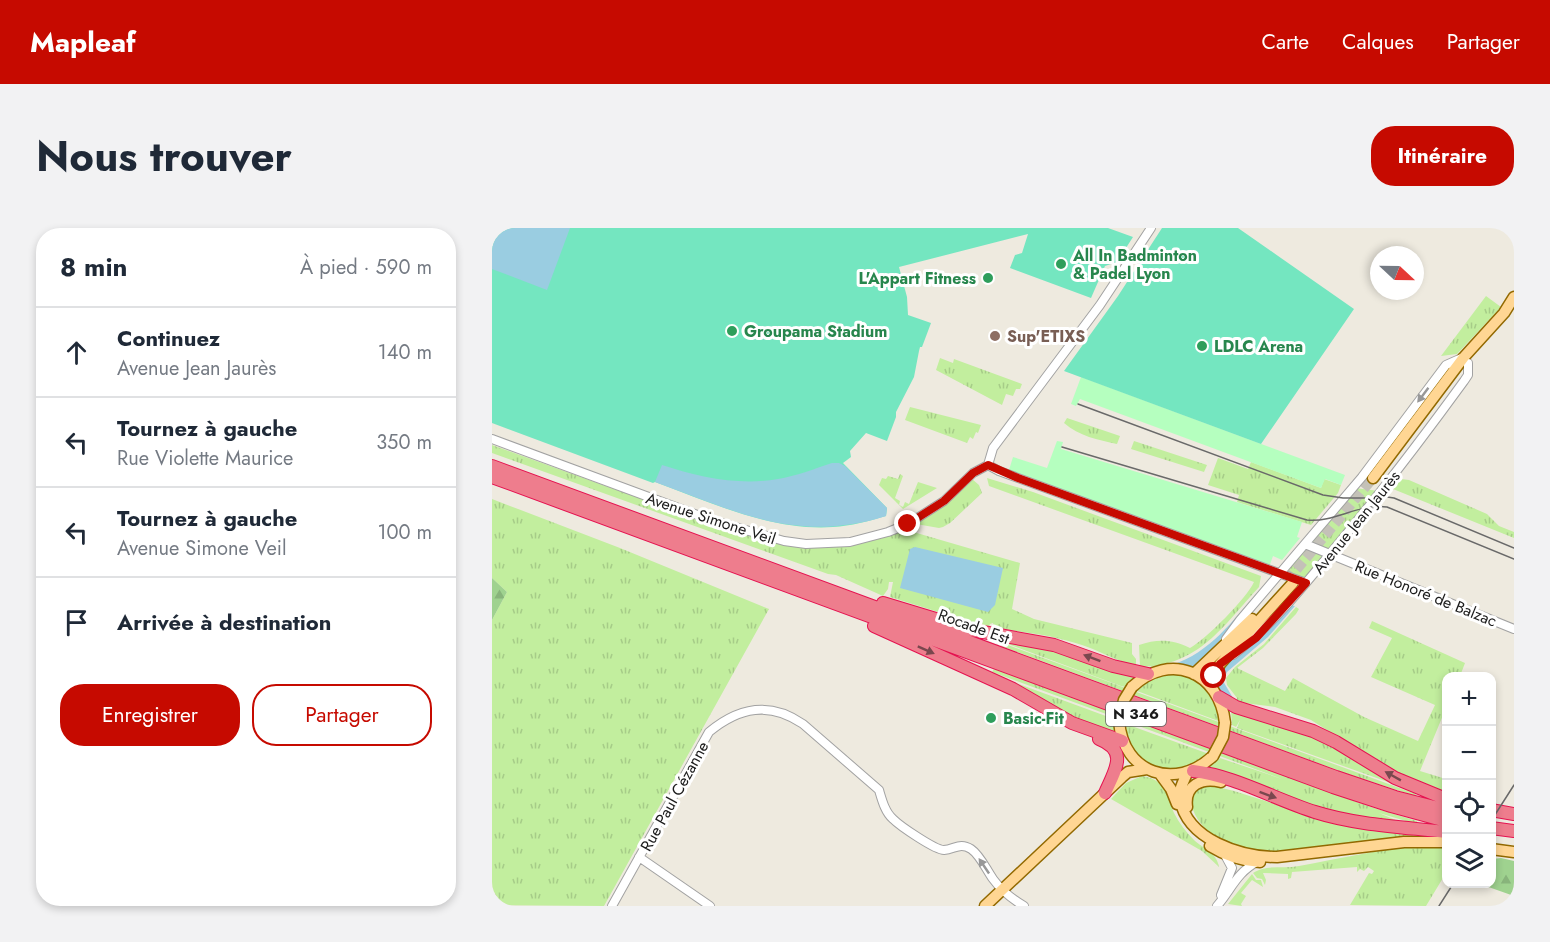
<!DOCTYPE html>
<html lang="fr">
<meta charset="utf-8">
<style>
:root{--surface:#fff;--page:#f2f2f3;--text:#1f2937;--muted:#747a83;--line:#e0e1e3;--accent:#c60a00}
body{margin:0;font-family:Jost,sans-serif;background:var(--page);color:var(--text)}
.controls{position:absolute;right:18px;bottom:18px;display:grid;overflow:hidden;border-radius:12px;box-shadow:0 3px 9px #0003}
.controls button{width:54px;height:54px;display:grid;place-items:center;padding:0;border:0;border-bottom:2px solid var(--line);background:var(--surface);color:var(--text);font:30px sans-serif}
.compass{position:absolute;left:878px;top:18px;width:54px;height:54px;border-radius:50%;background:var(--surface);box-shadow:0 3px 9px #0003;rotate:112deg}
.stop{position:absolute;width:18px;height:18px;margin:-14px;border:4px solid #c60a00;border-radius:50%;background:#fff}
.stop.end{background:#c60a00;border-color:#fff;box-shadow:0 2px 6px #0008}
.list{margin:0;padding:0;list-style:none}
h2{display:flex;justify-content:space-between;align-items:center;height:78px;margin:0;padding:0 24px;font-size:26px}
h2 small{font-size:20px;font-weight:400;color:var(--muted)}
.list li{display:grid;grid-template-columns:39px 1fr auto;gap:18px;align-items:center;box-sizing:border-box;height:90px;padding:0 24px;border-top:2px solid var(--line)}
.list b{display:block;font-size:22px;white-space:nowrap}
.list p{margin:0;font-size:20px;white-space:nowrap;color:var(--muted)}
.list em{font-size:20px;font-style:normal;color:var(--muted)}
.actions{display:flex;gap:12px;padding:18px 24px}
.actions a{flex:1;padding:14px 0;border:2px solid var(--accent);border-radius:24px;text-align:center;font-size:21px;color:var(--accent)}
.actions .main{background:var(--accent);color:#fff}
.icon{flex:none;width:33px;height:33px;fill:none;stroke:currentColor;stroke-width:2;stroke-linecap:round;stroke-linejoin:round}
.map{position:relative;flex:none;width:1022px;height:678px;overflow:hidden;border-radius:24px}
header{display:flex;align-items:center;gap:36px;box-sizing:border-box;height:84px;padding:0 30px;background:var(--accent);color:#fff}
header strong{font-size:28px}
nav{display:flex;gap:33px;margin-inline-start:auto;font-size:21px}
.intro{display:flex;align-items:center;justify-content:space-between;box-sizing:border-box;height:144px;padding:0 36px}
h1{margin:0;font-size:42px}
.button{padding:15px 27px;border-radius:24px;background:var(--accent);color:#fff;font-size:21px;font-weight:700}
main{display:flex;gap:36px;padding:0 36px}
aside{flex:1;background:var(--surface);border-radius:24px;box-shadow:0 3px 9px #0003}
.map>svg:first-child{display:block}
</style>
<header>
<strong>Mapleaf</strong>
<nav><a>Carte</a><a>Calques</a><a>Partager</a></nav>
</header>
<div class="intro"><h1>Nous trouver</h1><a class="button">Itinéraire</a></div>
<main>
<aside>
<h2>8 min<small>À pied · 590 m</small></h2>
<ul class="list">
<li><svg class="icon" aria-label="ahead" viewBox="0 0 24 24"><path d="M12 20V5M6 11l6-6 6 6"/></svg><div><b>Continuez</b><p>Avenue Jean Jaurès</p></div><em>140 m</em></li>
<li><svg class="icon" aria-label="left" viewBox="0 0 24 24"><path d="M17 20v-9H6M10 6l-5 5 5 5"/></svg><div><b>Tournez à gauche</b><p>Rue Violette Maurice</p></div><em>350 m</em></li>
<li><svg class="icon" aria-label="left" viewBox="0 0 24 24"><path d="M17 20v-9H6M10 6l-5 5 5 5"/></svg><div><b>Tournez à gauche</b><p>Avenue Simone Veil</p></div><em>100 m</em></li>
<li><svg class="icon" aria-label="arrive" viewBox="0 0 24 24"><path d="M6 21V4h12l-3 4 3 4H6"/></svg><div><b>Arrivée à destination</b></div></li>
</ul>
<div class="actions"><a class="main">Enregistrer</a><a>Partager</a></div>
</aside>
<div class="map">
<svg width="1022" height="678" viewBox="0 0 1022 678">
<defs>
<pattern id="grass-tufts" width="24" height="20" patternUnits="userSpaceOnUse" patternTransform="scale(1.5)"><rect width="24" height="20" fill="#c2ee9e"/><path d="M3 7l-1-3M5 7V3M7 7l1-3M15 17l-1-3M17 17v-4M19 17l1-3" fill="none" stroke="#a6cc88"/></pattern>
<pattern id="forest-firs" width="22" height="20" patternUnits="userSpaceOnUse" patternTransform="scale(1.5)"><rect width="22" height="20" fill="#9fd28f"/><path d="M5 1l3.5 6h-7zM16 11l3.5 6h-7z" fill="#88b47b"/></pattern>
</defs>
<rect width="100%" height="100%" fill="#eeeadf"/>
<path fill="url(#grass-tufts)" d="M994 68 1009 79 965 126 949 128Z
M448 130 461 135 462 131 530 156 528 161H524L521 168 514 166 510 177 444 142Z
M418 179 489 197 486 205 484 204 481 211 478 209 475 215 413 192Z
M575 190 628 208 625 216C606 212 587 208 572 195Z
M642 213 715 237 712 244 639 221Z
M0 217 230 300 291 317 320 320 359 317 390 310 411 301 528 335 520 381 542 391 640 415V426L644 431V440C639 439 638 436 632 434 617 429 605 422 590 417 561 407 532 404 502 400L501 395 498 396 497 399 485 396 398 369 401 354H397L396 361 391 368 344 347 336 346 0 225Z
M726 230 756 241 759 234 829 260 832 251 849 257 846 265 819 297 745 274 747 267 716 257Z
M408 246 411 248 403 270 408 273 407 277 411 279 413 274 417 276 426 254 445 260 411 281 387 257 390 250 394 251 396 248 406 251Z
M495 250 541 264 769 348 767 359C731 398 707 438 648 439L647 417C665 411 680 411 698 420 714 411 755 370 762 354L497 258Z
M480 251 487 257 490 265 458 295 451 299 447 300 424 296 458 273Z
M909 251 917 252 995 286 1007 298 1022 304V310L901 261Z
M863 260 887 263 840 320 836 321 823 317 820 312Z
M0 271 128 320 277 381 112 678 0 677V392L15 364 0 350Z
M818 322 830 327 831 329 816 349 810 350 799 346 796 339 811 323Z
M804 379 807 381 804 386 771 420 745 440 793 463 801 450 872 489 926 513 943 477 879 449 900 410 877 400 880 393 973 435 968 448H954V480L928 543 954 551V563L939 560 892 538 819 492 783 479 744 474 745 470 735 457 734 450 743 439 772 416Z
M512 413 546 416 643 449 634 459 629 458 516 416 511 417Z
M516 417 924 566 923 568 850 544 509 418Z
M502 441 817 557 882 580 925 593 924 596 887 585 906 593 923 596 844 585 809 575 717 540 728 530 790 551 500 444Z
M489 442 622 491V505L597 497Z
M688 446 702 450 722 468 729 494 645 463C657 451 671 445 688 446Z
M739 482 825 511 921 563 745 500 748 492 744 499 740 497Z
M634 496 717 526C686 556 636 541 634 496Z
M650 548C673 551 675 567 682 585 687 595 694 604 702 612 712 621 725 625 727 639L710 623 619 571 634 555Z
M718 557 742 563 805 583 920 605 921 609C866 616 805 631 750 621 730 617 694 592 701 569 703 560 710 559 718 557Z
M926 619 954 620V645L934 678 858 677 877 645 880 646 882 643 876 639 872 643 868 641 865 644V639L800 644 799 650 796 651V646L771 645 774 652 773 657 770 651 765 650 761 645C774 636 791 641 807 638 847 631 885 621 926 619Z
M760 646 764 652H769L771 659 760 652 749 665 754 668 749 676 750 678 736 676Z"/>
<path fill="url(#forest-firs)" d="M0 350 15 364 0 392Z
M1009 630 1022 633V668L988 656H999L1000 631Z"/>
<path fill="#b5ffbf" d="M589 149 853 247 849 257 833 251 829 260 588 171 584 178 579 176Z
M565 213 571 214 569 221 810 294 805 309 808 310 790 332 781 328 777 339 517 242 521 229 555 240Z"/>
<path fill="#74e6c0" d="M0 0H616L641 9 625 34 613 38 599 70 518 40 523 27 530 25 536 6 407 39 415 69 416 87 439 95 430 119H428L427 123 422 149 404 184V189L395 213 374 205 358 223 359 229 351 235 395 280 394 288C377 293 359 298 341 299 279 303 220 275 163 254L161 255 0 195Z
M670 0H746L862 81 769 216 572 143 626 68Z"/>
<path fill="#9acde1" d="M6 0H78L55 62 0 41V18Z
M340 235H347L353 238 395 280 394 288C305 316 246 284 163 254L170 237C207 249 247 258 286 251 304 248 322 241 340 235Z
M423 319 511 340 503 377 496 384 408 360 418 321Z
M767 363 722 420 702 439 680 437C719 424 740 393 767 363Z
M798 377 803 378 776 409 735 444 731 453 741 470 740 473 730 465 725 455V450L733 437 754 420Z"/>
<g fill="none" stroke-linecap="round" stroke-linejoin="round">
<path stroke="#c4c1b8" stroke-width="10" stroke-dasharray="10 5" stroke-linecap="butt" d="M795 353 881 250"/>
<g stroke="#a2a2a2" stroke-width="10">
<path id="minor" d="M0 211 219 292 292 313 314 316 358 314 396 304 416 296 452 273 481 245 496 237
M496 237 507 243 814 355
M496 237 501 220 608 77 659 0
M813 316 1022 401
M734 411 748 392 870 249 954 137 972 129
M741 427C782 396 814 355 847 315 891 262 932 208 972 153L976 147V135
M147 629 218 678
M729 667 740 640 733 627
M120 678 217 504C247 479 278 473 311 496L387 562C390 572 393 584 401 591 408 598 443 622 452 622 463 621 468 614 479 621 488 627 494 641 501 651 509 662 520 671 532 678
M725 678C739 662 745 644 765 634"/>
</g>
<g stroke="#926900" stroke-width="13">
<path id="major" d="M881 250 972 129 1012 85 1022 69
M702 446 760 391
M640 459C678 423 728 444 733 495
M720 459 722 448 728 436 801 355
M627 493C631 546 684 563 721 528
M695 545C692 553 686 562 688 571 695 612 749 629 785 629L912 614H954
M668 546 679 561 685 576
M695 579C692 557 710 549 729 554
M718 618C734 628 750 633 768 634
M999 621 1022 624
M493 678 630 549 636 544 655 541"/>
</g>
<g stroke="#e51250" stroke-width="14">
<path id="highway" d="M0 238 844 549 903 569 954 582
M0 249 841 559 899 578 954 593
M391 375 480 402 562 417 621 438 656 446
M382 398 521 461 580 495 630 513
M727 469 744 479 821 503 844 514 903 550 954 571
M607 511C637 523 623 542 613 565
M701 543C743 548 782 571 823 584 864 597 911 599 954 604
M999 582 1022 586
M999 600 1022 603"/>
</g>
<use href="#minor" stroke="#fff" stroke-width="8"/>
<use href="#major" stroke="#ffd693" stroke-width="10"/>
<use href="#highway" stroke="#ee7d8d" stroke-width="12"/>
<path stroke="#696969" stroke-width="1.5" d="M586 176 831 267 851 270H888
M570 219 815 292C843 295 866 275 895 279L1022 331
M882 267 902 270 1022 320
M999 593 1022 557
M947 678 961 656"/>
<g stroke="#926900" stroke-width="13" stroke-linecap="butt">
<path id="major-bridge" d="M627 493 632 472 640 459
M721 528 731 509 733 495"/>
</g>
<use href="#major-bridge" stroke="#ffd693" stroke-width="10"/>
</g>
<defs><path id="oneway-solid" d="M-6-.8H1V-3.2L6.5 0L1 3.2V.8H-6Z" transform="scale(1.5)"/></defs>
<g fill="#989898">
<use href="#oneway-solid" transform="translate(931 167) rotate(127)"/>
<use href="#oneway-solid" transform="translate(492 638) rotate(-124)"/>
</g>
<g fill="#7a474e">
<use href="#oneway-solid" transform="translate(434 422) rotate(24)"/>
<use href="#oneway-solid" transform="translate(600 430) rotate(-159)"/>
<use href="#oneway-solid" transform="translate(901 548) rotate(-151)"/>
<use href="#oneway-solid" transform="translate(776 567) rotate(20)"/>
</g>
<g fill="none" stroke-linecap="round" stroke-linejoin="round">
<path stroke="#c60a00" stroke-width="8" d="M416 296 452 273 481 245 496 237 526 250 814 355 764 410 728 436 722 448"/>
</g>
<g fill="#2e9e5b" stroke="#fff" stroke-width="2">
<circle cx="569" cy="36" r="6"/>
<circle cx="496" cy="50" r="6"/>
<circle cx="240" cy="103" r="6"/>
<circle cx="710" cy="118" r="6"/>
<circle cx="499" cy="490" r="6"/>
</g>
<circle fill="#8d6e63" stroke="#fff" stroke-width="2" cx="503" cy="108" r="6"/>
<g text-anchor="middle" stroke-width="6" stroke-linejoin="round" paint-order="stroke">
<rect fill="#fff" stroke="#5f5f5f" stroke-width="1.5" x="614" y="474" width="60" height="24" rx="4.5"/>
<g font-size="15" font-weight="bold" fill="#1b1b1b">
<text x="644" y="491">N 346</text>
</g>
<g font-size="16" font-weight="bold" fill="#27864d" stroke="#fff" text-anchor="start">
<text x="581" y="33">All In Badminton<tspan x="581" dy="18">&amp; Padel Lyon</tspan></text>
<text x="484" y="56" text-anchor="end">L'Appart Fitness</text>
<text x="252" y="109">Groupama Stadium</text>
<text x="722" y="124">LDLC Arena</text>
<text x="511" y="496">Basic-Fit</text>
</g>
<g font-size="16" font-weight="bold" fill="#785e54" stroke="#fff" text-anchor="start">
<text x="515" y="114">Sup'ETIXS</text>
</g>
<g font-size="16" fill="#1b1b1b" stroke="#fff">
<text transform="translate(219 290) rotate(18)" y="6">Avenue Simone Veil</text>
<text transform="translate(864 294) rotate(-51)" y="6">Avenue Jean Jaurès</text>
<text transform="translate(934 365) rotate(22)" y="6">Rue Honoré de Balzac</text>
<text transform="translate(482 398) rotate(20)" y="6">Rocade Est</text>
<text transform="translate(182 568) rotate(-61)" y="6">Rue Paul Cézanne</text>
</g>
</g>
</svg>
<div class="controls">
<button>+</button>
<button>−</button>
<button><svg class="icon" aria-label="locate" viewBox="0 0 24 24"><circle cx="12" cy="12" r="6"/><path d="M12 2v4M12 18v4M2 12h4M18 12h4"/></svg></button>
<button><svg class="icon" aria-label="layers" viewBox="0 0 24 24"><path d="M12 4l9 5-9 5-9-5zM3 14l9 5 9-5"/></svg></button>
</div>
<svg class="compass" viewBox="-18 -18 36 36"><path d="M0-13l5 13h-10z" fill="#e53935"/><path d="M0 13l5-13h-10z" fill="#747a83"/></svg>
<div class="stop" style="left:722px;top:448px"></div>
<div class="stop end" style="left:416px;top:296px"></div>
</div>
</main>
